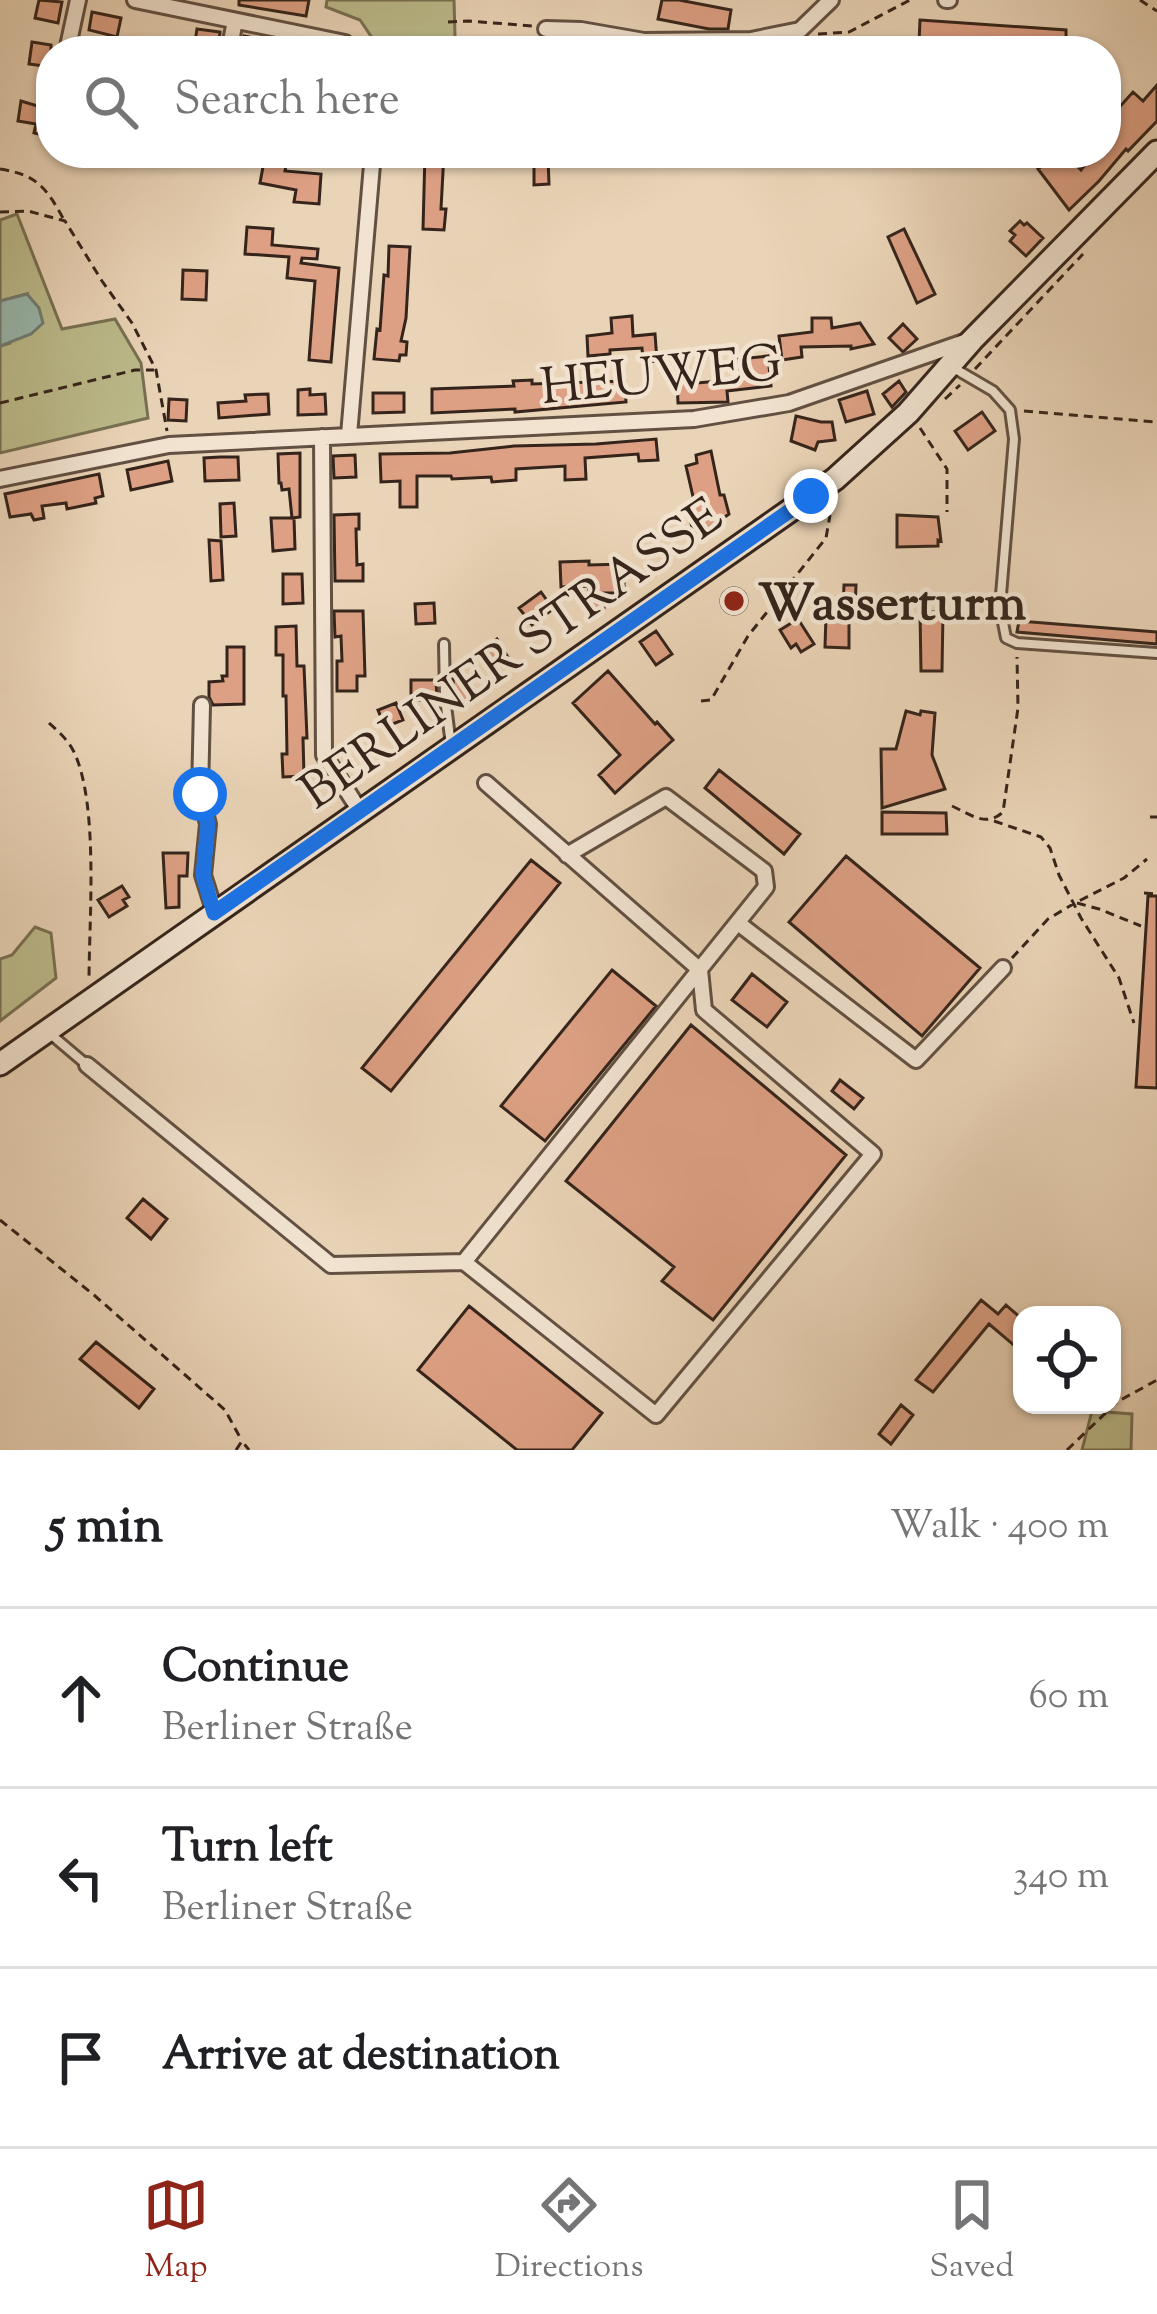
<!DOCTYPE html>
<meta charset="utf-8">
<style>
:root{--surface:#fff;--page:#f6f6f6;--text:#202124;--muted:#757577;--line:#e0e0e0;--accent:#8f2418}
body{margin:0;font-family:"Sorts Mill Goudy",serif;background:var(--page);color:var(--text)}
.controls{position:absolute;right:36px;bottom:36px;display:grid;overflow:hidden;border-radius:24px;box-shadow:0 3px 9px #0004}
.controls button{width:108px;height:108px;display:grid;place-items:center;padding:0;border:0;border-bottom:3px solid var(--line);background:var(--surface);color:var(--text);font:60px sans-serif}
.stop{position:absolute;width:36px;height:36px;margin:-27px;border:9px solid #1a73e8;border-radius:50%;background:#fff}
.stop.end{background:#1a73e8;border-color:#fff;box-shadow:0 3px 12px #0008}
.list{margin:0;padding:0;list-style:none}
h2{display:flex;justify-content:space-between;align-items:center;height:156px;margin:0;padding:0 48px;font-size:51px}
h2 small{font-size:39px;font-weight:400;color:var(--muted)}
.list li{display:grid;grid-template-columns:78px 1fr auto;gap:36px;align-items:center;box-sizing:border-box;height:180px;padding:0 48px;border-top:3px solid var(--line)}
.list b{display:block;font-size:45px;white-space:nowrap}
.list p{margin:0;font-size:39px;white-space:nowrap;color:var(--muted)}
.list em{font-size:39px;font-style:normal;color:var(--muted)}
.icon{flex:none;width:66px;height:66px;fill:none;stroke:currentColor;stroke-width:2;stroke-linecap:round;stroke-linejoin:round}
.map{position:relative;flex:none;width:1157px;height:1450px;overflow:hidden}
.search{position:absolute;background:var(--surface);box-shadow:0 3px 9px #0004;left:36px;right:36px;top:36px;height:132px;display:flex;align-items:center;gap:30px;box-sizing:border-box;padding:0 42px;border-radius:48px;color:var(--muted);font-size:45px}
.sheet{height:696px;background:var(--surface)}
nav{display:flex;justify-content:space-around;align-items:center;box-sizing:border-box;height:168px;border-top:3px solid var(--line);background:var(--surface);font-size:33px;color:var(--muted)}
nav a{display:grid;justify-items:center;gap:6px}
nav .on{color:var(--accent)}
.map>svg:first-child{display:block}
</style>
<div class="map">
<svg width="1157" height="1450" viewBox="0 0 1157 1450">
<rect width="100%" height="100%" fill="#ead4b7"/>
<filter id="stains"><feTurbulence type="fractalNoise" baseFrequency=".00167" numOctaves="4"/><feColorMatrix values="0 0 0 0 .2 0 0 0 0 .09 0 0 0 0 .02 0 0 0 .5 -.17"/></filter>
<radialGradient id="worn" r=".72"><stop offset=".6" stop-color="#630" stop-opacity="0"/><stop offset="1" stop-color="#630" stop-opacity=".3"/></radialGradient>
<path fill="#bcbb8b" stroke="#787053" stroke-width="3" d="M327 0H454L455 35 451 51H381L360 20 326 7Z
M17 214 62 329 115 319 141 363 148 418 0 453V346L10 343 27 294 0 301V220Z
M35 927 51 933 56 978 0 1021V959L12 955Z
M1092 1411 1132 1414 1131 1450H1082Z"/>
<path fill="#98b8ae" stroke="#707d73" stroke-width="3" d="M27 294 39 308 43 323 31 334 0 346V301Z"/>
<path fill="#dda084" stroke="#35241b" stroke-width="3" d="M39 0 62 2 58 23 35 18Z
M239 0H309L306 16 239 5Z
M662 0H679L731 10 728 29H709L658 19Z
M92 12 121 18 117 37 89 30Z
M920 20 1066 30V38L1073 39V51L919 43Z
M197 29 220 32 218 51 194 49Z
M244 36 265 40 263 51H240Z
M32 42 51 45V67L29 64Z
M1157 85V121L1128 151 1126 149 1099 181 1069 210 1038 169 1059 153H1064L1081 170 1094 153H1106V122L1133 92 1143 101Z
M21 101 51 110V137L34 133 36 124 18 121Z
M425 153H444L441 209H446L444 230 423 229Z
M265 156 287 160 285 171 321 174 319 204 294 202 296 190 260 183Z
M534 157H548L549 184 534 185Z
M1020 221 1024 225 1027 223 1043 238 1026 256 1010 241 1015 235 1010 231Z
M247 227 273 229 272 245 318 249 317 259 302 258 301 263 339 268 331 362 309 360 315 281 287 278 289 257 245 254Z
M904 229 935 294 917 303 888 237Z
M389 246 410 247 406 318 401 341 407 342 406 355H400L399 361 374 359 377 329 380 330 384 275 388 276Z
M183 270 207 271 206 300 182 299Z
M632 316 633 336 655 334 657 361 643 362 642 348 610 350V354L588 356 587 336 612 333 611 318Z
M812 318H831L832 328 860 323 874 344 851 349V346L801 347 802 357 782 360 779 336 812 332Z
M903 324 917 339 903 352 889 338Z
M768 356 771 386 727 391 728 402 678 403 677 381 697 383 741 379 739 359Z
M532 380V384L625 381 626 402 515 412V409L432 413V389L514 386 513 381Z
M899 381 906 392 892 407 883 394Z
M310 389V395L325 394 326 414 298 415V390Z
M867 391 874 414 846 422 839 400Z
M373 393H404V412L373 413Z
M268 394 269 414 219 418 218 403 246 401 245 395Z
M169 399 187 400 186 421 168 420Z
M982 412 995 431 968 450 955 431Z
M796 416 821 422H832L835 440 818 442 815 450 791 441Z
M656 439 658 460 639 461 638 454 585 458 586 479 565 480V466L516 469V480L492 482 491 477 452 479 451 476H417V507H400V481L381 482 380 454 450 453 514 446 596 444Z
M711 451 720 495H724L729 514 706 530 693 533 687 503 694 501 686 466 697 463 696 455Z
M300 453V517L292 518 289 489 282 490 281 483H279L278 454Z
M355 455 356 477 334 478 333 456Z
M220 457H238L239 480 205 481 204 458Z
M168 461 172 481 131 490 127 470Z
M99 474 103 496 95 498 96 503 67 509 66 503 42 506 44 518 34 520 31 514 10 517 5 494Z
M234 503 236 536 221 537 220 504Z
M359 514V529H356L357 565 363 564V581H335L334 515Z
M897 515 938 517 941 541 938 540V546L897 547Z
M271 518H294L295 549 273 551Z
M209 540 221 541 223 580 211 581Z
M589 561V565L624 564V593H604V608H589V586L561 587 560 562Z
M283 574H302L303 603 283 604Z
M844 585H856L855 610H843Z
M721 601a13 13 0 1 1 26 0a13 13 0 1 1-26 0Z
M541 592 553 609 532 625 519 608Z
M434 603 435 623 416 624 415 604Z
M334 611H363L365 676H357V691H337V661H342L341 636 335 637Z
M920 612H943L942 671H921Z
M826 616 849 617V648L825 647Z
M798 619 814 644 801 652 796 644 791 648 780 630Z
M1019 621 1157 632V644L1017 632Z
M296 626 297 666H304L307 738H303L304 776 283 777 282 754H287L286 696H283V655H276V627Z
M656 631 672 654 656 665 640 642Z
M497 639 509 659 491 669 481 652Z
M227 647H244V704L213 705 209 697V682L223 681 222 676H227Z
M608 671 655 724 657 722 673 740 615 793 599 775 620 755 573 703Z
M453 677H471V702H454Z
M411 680H436L437 700H411Z
M396 703 403 720 385 727 378 710Z
M906 711 920 715 921 711 935 713 932 755 945 789 882 808 881 749H896Z
M719 770 800 834 784 854 705 788Z
M882 812 946 813 947 834H882Z
M163 853H188L187 876H179V907L166 908Z
M846 856 980 968 922 1036 789 922Z
M531 860 560 883 391 1091 362 1068Z
M122 886 129 897 123 900 127 906 109 917 98 900Z
M1148 896H1157V1088L1136 1087Z
M612 970 656 1006 545 1141 501 1106Z
M752 974 787 1002 767 1027 732 1000Z
M691 1025 846 1155 713 1320 662 1281 674 1267 566 1181Z
M840 1080 863 1098 854 1109 832 1091Z
M143 1199 167 1219 151 1239 127 1218Z
M981 1300 998 1314 1006 1305 1022 1319V1352L989 1324 933 1392 916 1380Z
M469 1306 602 1413 572 1450H517L418 1370Z
M96 1342 154 1389 139 1408 80 1359Z
M901 1405 913 1415 891 1444 879 1434Z"/>
<g fill="none" stroke-linecap="round" stroke-linejoin="round">
<g stroke="#625042" stroke-width="14">
<path id="service" d="M952 367 993 391 1010 410 1014 439 1000 607 1006 638 1017 643 1157 653
M444 644 445 698 451 745
M48 1032 87 1065"/>
</g>
<g stroke="#625042" stroke-width="20">
<path id="minor" d="M135 0 345 43 354 51
M946 0H949
M546 29 581 30 644 41 751 40 800 30 831 0
M67 51 78 0
M229 51 235 21
M349 435 373 153
M322 437 324 755 360 811
M0 479 169 445 694 419 789 403 967 341
M202 705 200 794 208 824 203 875 215 913
M486 783 700 970 704 1010 873 1154 656 1415 464 1262 766 887 764 871 666 797 567 855
M738 923 916 1060 1003 968
M87 1065 331 1265 464 1262"/>
</g>
<g stroke="#35241b" stroke-width="27">
<path id="secondary" d="M0 1064 835 479 908 413 972 340 1157 152"/>
</g>
<path stroke="#35241b" stroke-width="3" stroke-dasharray="9 6" stroke-linecap="butt" d="M1140 0 1157 11
M448 22 468 21 533 26
M818 34 849 32 910 0
M0 169C37 175 46 187 64 220
M0 212 28 211 65 221 102 281 132 323 156 370 167 431
M975 369 1083 254
M945 399 960 385
M0 403 135 370H154
M1024 411 1157 422
M920 428 947 469V512
M701 701 711 700 748 636 826 538 830 515
M49 723C59 732 68 740 74 752 99 805 89 920 89 980
M952 806C970 814 986 828 1003 812L1018 708 1017 657
M1150 817H1157
M994 821 1041 837 1050 848 1059 875 1081 918 1119 978 1134 1023
M1144 893 1157 894
M1077 903 1099 909 1141 926
M1012 958 1048 919 1075 903 1124 878 1147 859
M0 1220 94 1295 225 1410 242 1441
M236 1450 242 1441 249 1450
M1067 1450 1117 1402 1157 1380"/>
<use href="#service" stroke="#f1e3d0" stroke-width="8"/>
<use href="#minor" stroke="#f1e3d0" stroke-width="14"/>
<use href="#secondary" stroke="#f1e3d0" stroke-width="21"/>
</g>
<g fill="none" stroke-linecap="round" stroke-linejoin="round">
<path stroke="#1a73e8" stroke-width="15" d="M200 794 208 824 203 875 214 913 811 496"/>
</g>
<circle fill="#8f2418" stroke="#f1e3d0" stroke-width="4.5" cx="734" cy="601" r="12"/>
<g text-anchor="middle" stroke-width="9" stroke-linejoin="round" paint-order="stroke">
<g font-size="51" fill="#35241b" stroke="#f1e3d0">
<text transform="translate(661 373) rotate(-6)" y="18">HEUWEG</text>
<text transform="translate(510 652) rotate(-35)" y="18">BERLINER STRASSE</text>
</g>
<g font-size="51" font-weight="bold" fill="#35241b" stroke="#f1e3d0" text-anchor="start">
<text x="758" y="619">Wasserturm</text>
</g>
</g>
<rect width="100%" height="100%" filter="url(#stains)"/>
<rect width="100%" height="100%" fill="url(#worn)"/>
</svg>
<div class="controls">
<button><svg class="icon" aria-label="locate" viewBox="0 0 24 24"><circle cx="12" cy="12" r="6"/><path d="M12 2v4M12 18v4M2 12h4M18 12h4"/></svg></button>
</div>
<div class="stop" style="left:200px;top:794px"></div>
<div class="stop end" style="left:811px;top:496px"></div>
<div class="search"><svg class="icon" aria-label="search" viewBox="0 0 24 24"><circle cx="10" cy="10" r="6"/><path d="M15 15l6 6"/></svg>Search here</div>
</div>
<section class="sheet">
<h2>5 min<small>Walk · 400 m</small></h2>
<ul class="list">
<li><svg class="icon" aria-label="ahead" viewBox="0 0 24 24"><path d="M12 20V5M6 11l6-6 6 6"/></svg><div><b>Continue</b><p>Berliner Straße</p></div><em>60 m</em></li>
<li><svg class="icon" aria-label="left" viewBox="0 0 24 24"><path d="M17 20v-9H6M10 6l-5 5 5 5"/></svg><div><b>Turn left</b><p>Berliner Straße</p></div><em>340 m</em></li>
<li><svg class="icon" aria-label="arrive" viewBox="0 0 24 24"><path d="M6 21V4h12l-3 4 3 4H6"/></svg><div><b>Arrive at destination</b></div></li>
</ul>
</section>
<nav>
<a class="on"><svg class="icon" aria-label="map" viewBox="0 0 24 24"><path d="M3 6l6-2 6 2 6-2v14l-6 2-6-2-6 2zM9 4v14M15 6v14"/></svg>Map</a>
<a><svg class="icon" aria-label="directions" viewBox="0 0 24 24"><path d="M12 3l9 9-9 9-9-9zM9 14v-3h6M13 9l2 2-2 2"/></svg>Directions</a>
<a><svg class="icon" aria-label="saved" viewBox="0 0 24 24"><path d="M7 4h10v16l-5-4-5 4z"/></svg>Saved</a>
</nav>
